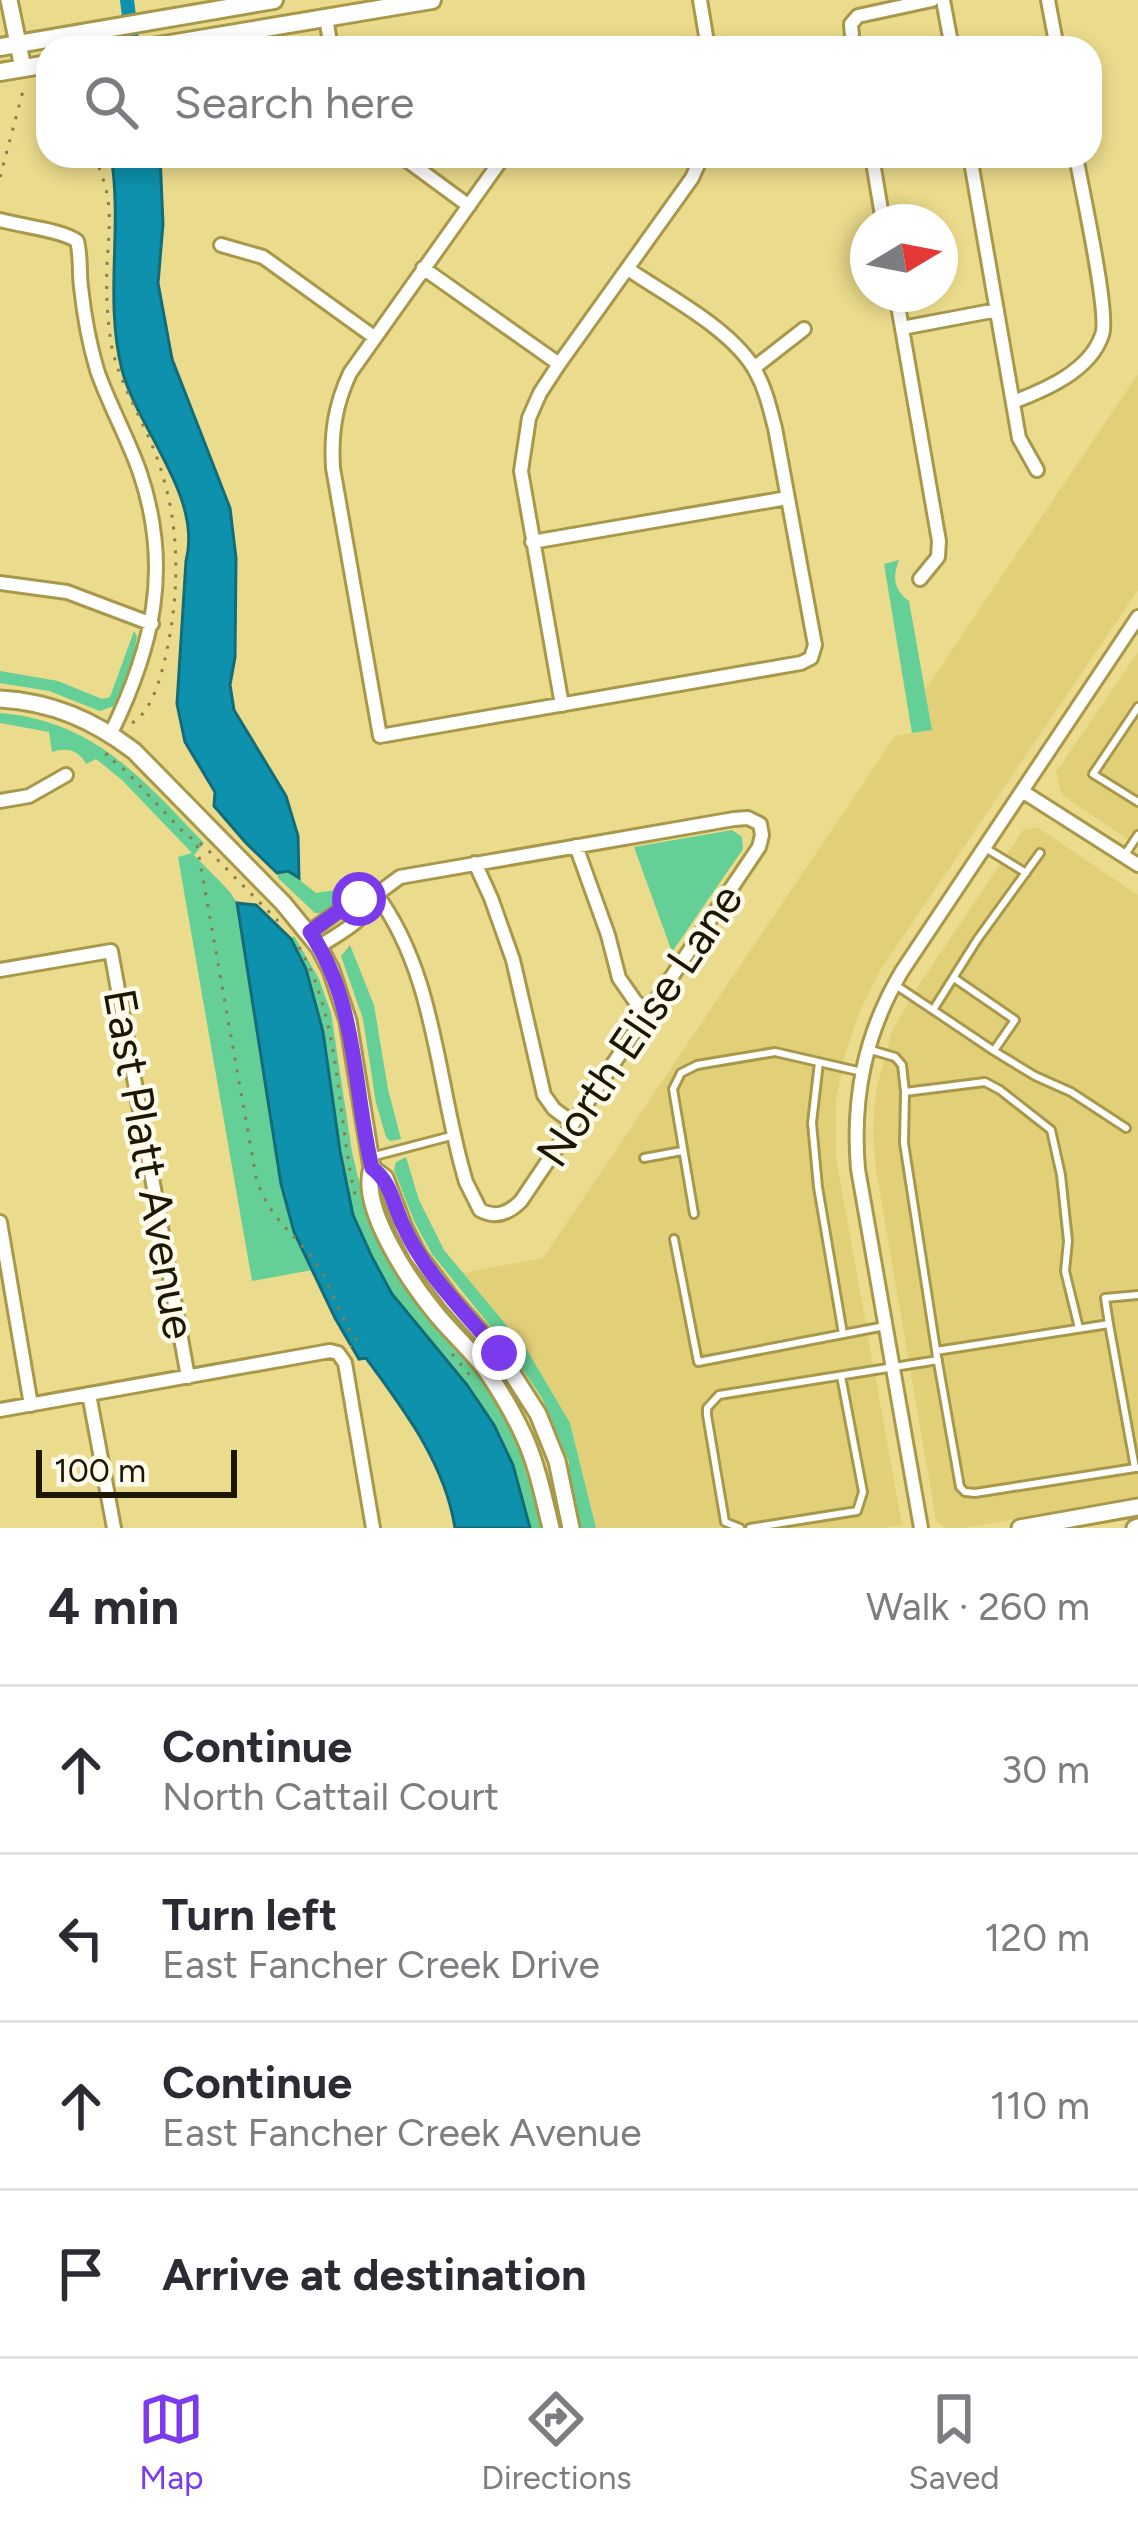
<!DOCTYPE html>
<meta charset="utf-8">
<style>
:root{--surface:#fff;--page:#f2f2f3;--text:#2b2b33;--muted:#7c7c81;--line:#e1e1e2;--accent:#7c3aed}
body{margin:0;font-family:Figtree,sans-serif;background:var(--page);color:var(--text)}
.compass{position:absolute;left:850px;top:204px;width:108px;height:108px;border-radius:50%;background:var(--surface);box-shadow:0 6px 18px #0003;rotate:80deg}
.scale{position:absolute;left:36px;bottom:30px;width:201px;box-sizing:border-box;padding-left:12px;border:6px solid #1c1701;border-top:0;font-size:33px;line-height:42px;white-space:nowrap;color:#1c1701;-webkit-text-stroke:9px #fefbec;paint-order:stroke}
.stop{position:absolute;width:36px;height:36px;margin:-27px;border:9px solid #7c3aed;border-radius:50%;background:#fff}
.stop.end{background:#7c3aed;border-color:#fff;box-shadow:0 3px 12px #0008}
.list{margin:0;padding:0;list-style:none}
h2{display:flex;justify-content:space-between;align-items:center;height:156px;margin:0;padding:0 48px;font-size:51px}
h2 small{font-size:39px;font-weight:400;color:var(--muted)}
.list li{display:grid;grid-template-columns:78px 1fr auto;gap:36px;align-items:center;box-sizing:border-box;height:168px;padding:0 48px;border-top:3px solid var(--line)}
.list b{display:block;font-size:45px;white-space:nowrap}
.list p{margin:0;font-size:39px;white-space:nowrap;color:var(--muted)}
.list em{font-size:39px;font-style:normal;color:var(--muted)}
.icon{flex:none;width:66px;height:66px;fill:none;stroke:currentColor;stroke-width:2;stroke-linecap:round;stroke-linejoin:round}
.map{position:relative;flex:none;width:1138px;height:1528px;overflow:hidden}
.search{position:absolute;background:var(--surface);box-shadow:0 6px 18px #0003;left:36px;right:36px;top:36px;height:132px;display:flex;align-items:center;gap:30px;box-sizing:border-box;padding:0 42px;border-radius:36px;color:var(--muted);font-size:45px}
.sheet{height:828px;background:var(--surface)}
nav{display:flex;justify-content:space-around;align-items:center;box-sizing:border-box;height:168px;border-top:3px solid var(--line);background:var(--surface);font-size:33px;color:var(--muted)}
nav a{display:grid;justify-items:center;gap:6px}
nav .on{color:var(--accent)}
.map>svg:first-child{display:block}
</style>
<div class="map">
<svg width="1138" height="1528" viewBox="0 0 1138 1528">
<rect width="100%" height="100%" fill="#ebdb8c"/>
<path fill="#e2d079" d="M1138 374V590L881 969 860 1011 845 1055 836 1099V1158L902 1525 881 1528H596L570 1423 527 1350 462 1273 543 1258 895 736 932 730 925 690Z
M1138 652V846L1062 795 1056 772Z
M1037 827 1138 895V1498L965 1528H945L936 1520 876 1170 873 1130 876 1090 892 1031 917 988 1023 830Z"/>
<path fill="#64cf96" d="M899 560C892 577 894 590 909 601L932 730 912 733 884 564Z
M134 631 137 636 133 660 114 706 100 711 49 691 0 683V671L58 681 102 699 110 697Z
M0 713C95 721 142 779 204 843L194 855 230 892 237 903 281 1184 294 1232 312 1270 252 1281 178 857 192 853 122 780 96 759 86 764C79 750 67 747 52 752L49 732 0 723Z
M732 830 742 837 743 849 672 952 634 847Z
M288 871 316 893 341 889 347 897 324 913H315L278 878 277 873Z
M294 936 319 979 331 1013 352 1152 365 1206 374 1230 405 1288 483 1381 515 1436 543 1528H530L513 1465 501 1438 466 1385 392 1294 372 1257 353 1215 314 998 306 969 291 939Z
M350 945 374 1005 388 1089 401 1139 390 1141 386 1137 376 1103 363 1019 341 956Z
M406 1157 419 1200 444 1250 527 1350 570 1423 596 1528H579L569 1482V1462L542 1398 508 1348 432 1254 415 1223 394 1170 396 1162Z"/>
<path fill="#0d91ac" stroke="#126c79" stroke-width="3" d="M111 156H160L163 224 158 283 172 359 230 508 236 558 235 657 230 685 234 710 286 796 298 836 299 878 288 871 277 873 246 843 214 806 215 792 185 742 177 704 186 561C203 497 138 430 122 370 104 298 123 227 111 156Z
M237 903 256 905 291 939 306 969 323 1032 340 1151 353 1215 372 1257 392 1294 467 1385 494 1425 513 1465 530 1528H455C445 1463 404 1410 366 1358L359 1359 335 1318 294 1232 281 1184Z"/>
<g fill="none" stroke-linecap="round" stroke-linejoin="round">
<path stroke="#0d91ac" stroke-width="14" d="M127 0 133 48"/>
<g stroke="#a8984a" stroke-width="12">
<path id="service" d="M1138 707 1093 774 1138 802
M987 849 1026 873
M1126 853 1138 835
M954 978 1015 1020 995 1049
M897 986 933 1010 977 940 1040 853
M933 1010 994 1051 1035 1076 1071 1092 1126 1128
M871 1050 895 1057 902 1065 905 1092 904 1143 936 1350
M819 1062 812 1123 818 1187 843 1334
M905 1092 985 1082 1000 1090 1051 1130 1061 1175 1068 1241 1065 1271 1079 1328
M371 1157 451 1136
M644 1158 682 1151
M694 1214 673 1089 681 1073 697 1065 775 1052 862 1072
M674 1239 698 1362 885 1326
M1109 1324 1105 1298 1138 1295
M1135 1468 1109 1324 936 1351 960 1487 965 1492 975 1493 1135 1468H1138
M740 1528 725 1522 707 1415V1408L719 1395 938 1360
M750 1528 857 1511 863 1492 841 1376"/>
</g>
<g stroke="#a8984a" stroke-width="18">
<path id="minor" d="M700 0 708 48
M943 0 952 48
M1048 0 1057 48
M326 18 331 48
M523 45 526 48
M853 48 851 24 858 16 932 0
M401 156 469 206
M504 156 350 373C335 405 331 433 333 468L380 736 801 663 811 658 815 645 775 428C770 409 766 390 756 372 734 330 667 296 628 269
M872 156 883 222
M970 156 1019 438 1037 470
M0 220C21 226 62 230 77 241 81 256 79 272 81 287 84 315 89 343 97 370 109 405 128 438 140 473 172 568 153 647 111 733
M221 245 263 257 374 337
M423 268 559 364
M896 294 939 541 938 557 920 579
M902 328 997 310
M754 368 804 329
M1013 402C1045 390 1090 371 1102 335 1110 315 1081 186 1076 156
M532 542 787 498
M0 583 67 592 152 624
M562 705 521 471 529 418 540 393 559 364 692 178 702 156
M1022 791 1138 865
M0 801 29 796 66 775
M576 846 608 935 619 978 635 1001 648 1012
M475 863 491 898 513 960 544 1095 554 1109 573 1123
M309 932 351 902 369 900
M319 947C336 934 367 922 369 900L400 877 734 819 748 818 760 824 762 835 759 847 521 1201C509 1213 496 1219 480 1210L466 1182C437 1087 437 976 376 894
M0 970 111 951 188 1377
M0 1222 31 1405
M89 1394 114 1528
M0 1410 330 1351 338 1353 345 1363 373 1528
M921 1528 858 1169C852 1097 865 1033 902 971L1138 617"/>
</g>
<g stroke="#a8984a" stroke-width="21">
<path id="tertiary" d="M9 0 23 68
M0 699C52 702 93 720 134 751L283 903 319 947 331 970 348 1021 372 1168C359 1207 409 1280 433 1310 450 1332 472 1350 488 1373 500 1391 512 1411 521 1430 536 1460 543 1495 551 1528
M372 1168 385 1178 404 1228 418 1255 451 1299 499 1353 538 1414 557 1461 571 1528
M1020 1528 1138 1507
M1135 1528 1138 1527"/>
</g>
<g stroke="#a8984a" stroke-width="22">
<path id="secondary" d="M0 47 274 0
M146 48 432 0
M0 72 48 64"/>
</g>
<path stroke="#8a7f4b" stroke-width="3" stroke-dasharray="3 9" stroke-linecap="butt" d="M95 156C100 170 106 185 108 200 111 222 108 243 107 265 106 292 107 321 112 348 120 385 141 416 154 450 181 519 181 589 165 659 160 680 151 712 132 723
M0 177 23 91
M108 753 106 755 127 772 185 834 204 846 278 921
M197 845 256 1177C271 1225 298 1233 322 1272 335 1295 340 1320 358 1341L350 1347
M299 947C342 1022 336 1117 356 1199
M452 1354 473 1379"/>
<use href="#service" stroke="#fff" stroke-width="6"/>
<use href="#minor" stroke="#fff" stroke-width="12"/>
<use href="#tertiary" stroke="#fff" stroke-width="15"/>
<use href="#secondary" stroke="#fff" stroke-width="16"/>
</g>
<g fill="none" stroke-linecap="round" stroke-linejoin="round">
<path stroke="#7c3aed" stroke-width="15" d="M359 899 351 902 310 932C358 1003 353 1088 372 1168 391 1182 393 1204 403 1225 425 1274 465 1312 499 1353"/>
</g>
<g text-anchor="middle" stroke-width="9" stroke-linejoin="round" paint-order="stroke">
<g font-size="45" fill="#1c1701" stroke="#fefbec">
<text transform="translate(639 1025) rotate(-56)" y="16">North Elise Lane</text>
<text transform="translate(150 1164) rotate(80)" y="16">East Platt Avenue</text>
</g>
</g>
</svg>
<svg class="compass" viewBox="-18 -18 36 36"><path d="M0-13l5 13h-10z" fill="#e53935"/><path d="M0 13l5-13h-10z" fill="#7c7c81"/></svg>
<div class="scale">100 m</div>
<div class="stop" style="left:359px;top:899px"></div>
<div class="stop end" style="left:499px;top:1353px"></div>
<div class="search"><svg class="icon" aria-label="search" viewBox="0 0 24 24"><circle cx="10" cy="10" r="6"/><path d="M15 15l6 6"/></svg>Search here</div>
</div>
<section class="sheet">
<h2>4 min<small>Walk · 260 m</small></h2>
<ul class="list">
<li><svg class="icon" aria-label="ahead" viewBox="0 0 24 24"><path d="M12 20V5M6 11l6-6 6 6"/></svg><div><b>Continue</b><p>North Cattail Court</p></div><em>30 m</em></li>
<li><svg class="icon" aria-label="left" viewBox="0 0 24 24"><path d="M17 20v-9H6M10 6l-5 5 5 5"/></svg><div><b>Turn left</b><p>East Fancher Creek Drive</p></div><em>120 m</em></li>
<li><svg class="icon" aria-label="ahead" viewBox="0 0 24 24"><path d="M12 20V5M6 11l6-6 6 6"/></svg><div><b>Continue</b><p>East Fancher Creek Avenue</p></div><em>110 m</em></li>
<li><svg class="icon" aria-label="arrive" viewBox="0 0 24 24"><path d="M6 21V4h12l-3 4 3 4H6"/></svg><div><b>Arrive at destination</b></div></li>
</ul>
</section>
<nav>
<a class="on"><svg class="icon" aria-label="map" viewBox="0 0 24 24"><path d="M3 6l6-2 6 2 6-2v14l-6 2-6-2-6 2zM9 4v14M15 6v14"/></svg>Map</a>
<a><svg class="icon" aria-label="directions" viewBox="0 0 24 24"><path d="M12 3l9 9-9 9-9-9zM9 14v-3h6M13 9l2 2-2 2"/></svg>Directions</a>
<a><svg class="icon" aria-label="saved" viewBox="0 0 24 24"><path d="M7 4h10v16l-5-4-5 4z"/></svg>Saved</a>
</nav>
